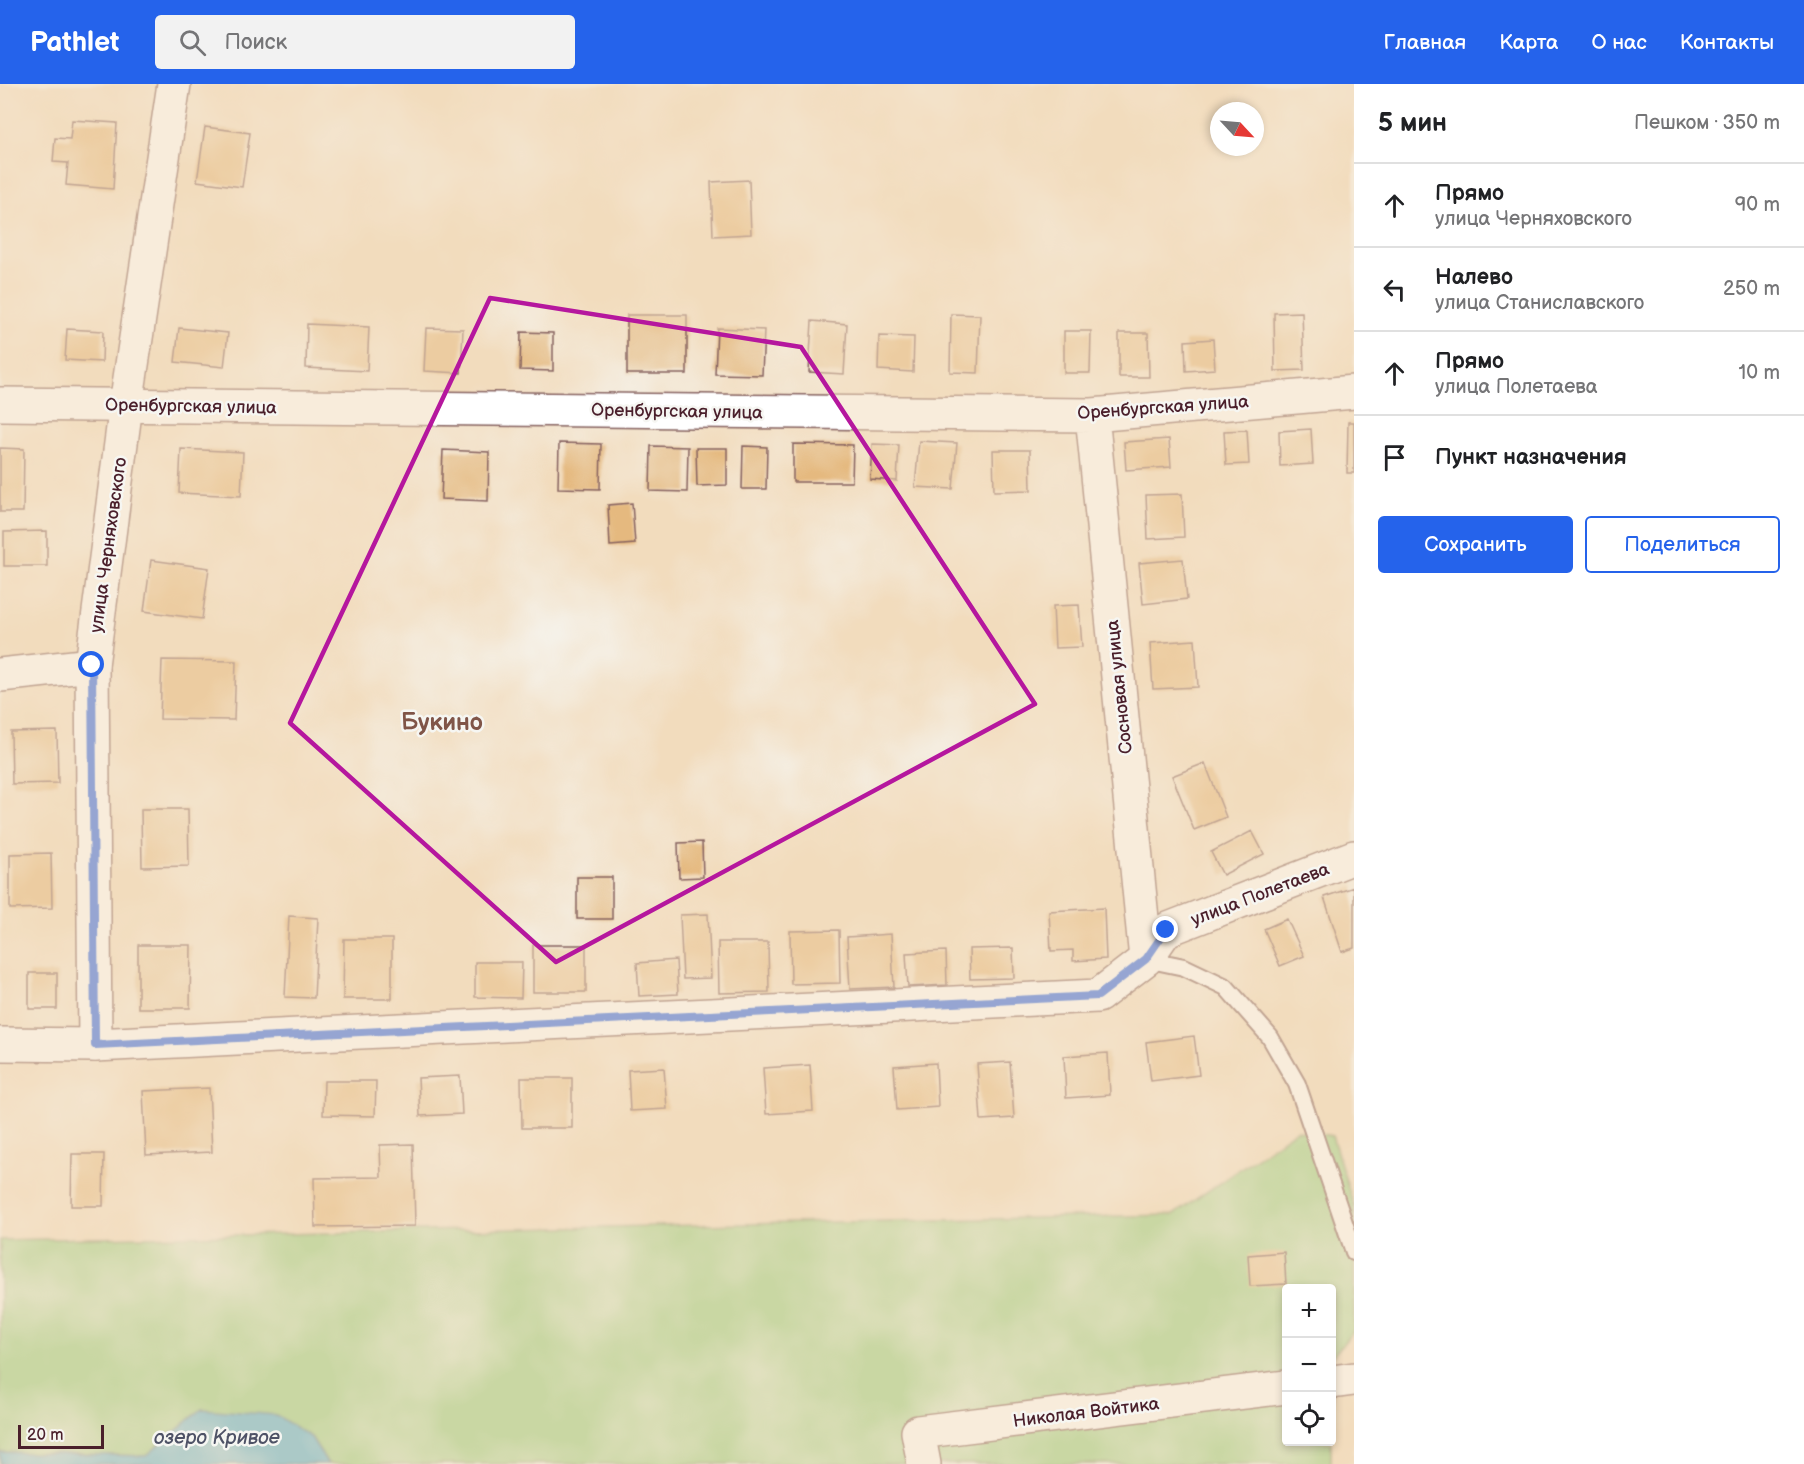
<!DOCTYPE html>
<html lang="ru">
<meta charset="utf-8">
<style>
:root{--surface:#fff;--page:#f2f2f2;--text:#202124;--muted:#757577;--line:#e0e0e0;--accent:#2563eb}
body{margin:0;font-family:"Balsamiq Sans",sans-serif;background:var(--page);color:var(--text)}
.controls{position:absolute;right:18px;bottom:18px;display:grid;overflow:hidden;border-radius:6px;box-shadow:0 3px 9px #0003}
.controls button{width:54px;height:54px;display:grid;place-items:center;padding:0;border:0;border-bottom:2px solid var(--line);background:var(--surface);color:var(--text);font:30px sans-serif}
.compass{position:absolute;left:1210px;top:18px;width:54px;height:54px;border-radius:50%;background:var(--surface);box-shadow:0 3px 9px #0003;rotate:116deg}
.scale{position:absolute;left:18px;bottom:15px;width:86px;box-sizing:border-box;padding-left:6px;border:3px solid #4a1f2b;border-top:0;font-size:16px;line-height:21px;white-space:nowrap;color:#4a1f2b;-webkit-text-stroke:4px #f6f6f2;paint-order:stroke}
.stop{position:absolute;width:18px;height:18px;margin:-14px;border:4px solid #2563eb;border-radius:50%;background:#fff}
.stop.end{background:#2563eb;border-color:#fff;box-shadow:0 2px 6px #0008}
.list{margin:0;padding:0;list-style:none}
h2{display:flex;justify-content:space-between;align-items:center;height:78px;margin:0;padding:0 24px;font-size:26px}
h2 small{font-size:20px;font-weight:400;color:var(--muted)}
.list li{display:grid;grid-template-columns:39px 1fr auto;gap:18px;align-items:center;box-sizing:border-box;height:84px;padding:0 24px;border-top:2px solid var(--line)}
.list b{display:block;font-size:22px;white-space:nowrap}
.list p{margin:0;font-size:20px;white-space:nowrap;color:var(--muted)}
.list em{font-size:20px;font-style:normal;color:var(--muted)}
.actions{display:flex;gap:12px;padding:18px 24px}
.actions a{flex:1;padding:14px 0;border:2px solid var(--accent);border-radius:6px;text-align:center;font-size:21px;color:var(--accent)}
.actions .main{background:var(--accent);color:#fff}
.icon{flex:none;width:33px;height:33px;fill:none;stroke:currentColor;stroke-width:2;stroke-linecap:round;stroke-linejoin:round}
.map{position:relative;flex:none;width:1354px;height:1380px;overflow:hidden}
header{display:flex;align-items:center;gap:36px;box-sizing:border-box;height:84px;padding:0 30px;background:var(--accent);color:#fff}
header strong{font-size:28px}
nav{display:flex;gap:33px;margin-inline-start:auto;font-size:21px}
.search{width:420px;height:54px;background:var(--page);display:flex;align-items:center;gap:15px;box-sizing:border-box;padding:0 21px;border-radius:6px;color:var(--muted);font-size:22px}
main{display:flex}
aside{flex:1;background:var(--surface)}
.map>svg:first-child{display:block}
</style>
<header>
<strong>Pathlet</strong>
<div class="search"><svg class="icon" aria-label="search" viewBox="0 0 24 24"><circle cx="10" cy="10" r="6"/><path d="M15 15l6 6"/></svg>Поиск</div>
<nav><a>Главная</a><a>Карта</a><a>О нас</a><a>Контакты</a></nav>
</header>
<main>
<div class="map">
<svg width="1354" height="1380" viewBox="0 0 1354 1380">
<rect width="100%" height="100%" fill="#f6f6f2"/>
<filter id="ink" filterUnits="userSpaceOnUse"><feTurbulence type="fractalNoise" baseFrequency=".0167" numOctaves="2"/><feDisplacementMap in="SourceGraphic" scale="12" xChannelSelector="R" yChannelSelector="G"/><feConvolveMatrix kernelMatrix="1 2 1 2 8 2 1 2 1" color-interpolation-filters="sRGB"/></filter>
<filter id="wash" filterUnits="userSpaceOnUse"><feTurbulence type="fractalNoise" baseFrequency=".008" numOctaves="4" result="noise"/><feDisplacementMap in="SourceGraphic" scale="24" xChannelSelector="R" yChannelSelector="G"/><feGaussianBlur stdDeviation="1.35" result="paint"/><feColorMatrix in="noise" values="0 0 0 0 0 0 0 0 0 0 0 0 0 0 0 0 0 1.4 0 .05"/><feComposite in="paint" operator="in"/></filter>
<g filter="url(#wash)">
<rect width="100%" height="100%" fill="#f2dcbd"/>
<path fill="#97d083" stroke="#707857" stroke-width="1.5" d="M1296 1046 1332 1052 1354 1122V1246L1332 1273V1331V1204H1286V1358H1331V1380H328L311 1353 203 1325 146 1372 0 1368V1156L1173 1131Z"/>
<path fill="#55b2d3" stroke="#50687f" stroke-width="1.5" d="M202 1325 276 1331 311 1353 328 1380H0V1368L146 1372Z"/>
<g id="blocks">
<path fill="#e5b97f" d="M72 36 117 39 113 105 66 101 68 79 53 78 55 54 70 55Z
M205 43 250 49 242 103 197 97Z
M749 96 751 150 713 152 711 98Z
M1302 228 1304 286 1275 287 1274 229Z
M951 230 980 231 978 289 950 288Z
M627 231H687V290H627Z
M812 237 847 240 844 290 809 288Z
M307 240 369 243 367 287 306 284Z
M179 244 228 249 224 283 175 278Z
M426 244 463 245 461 289 424 287Z
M717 244 764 246 762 291 715 290Z
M67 245 103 247 102 278 65 276Z
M1064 247H1091L1090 289H1064Z
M521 248 553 249V287L520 286Z
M1119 249H1148L1149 293H1119Z
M879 252 914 253 913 288 878 286Z
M1213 255 1215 285 1186 287 1185 257Z
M1348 338H1354V389H1347Z
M1311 345 1313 380 1280 382 1279 347Z
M1247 346 1249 380 1226 381 1224 347Z
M1169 355 1171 383 1126 386 1124 358Z
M919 357 957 359 953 405 915 403Z
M559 359 601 360 600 405 558 404Z
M793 360 853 361 852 398H793Z
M872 360 899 361 897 397 870 395Z
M651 362 688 363 687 408 650 407Z
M743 362 767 363 766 405H742Z
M0 364 24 365 23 428H0Z
M696 364H727V401L697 402Z
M181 365 243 368 241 412 179 409Z
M443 366 489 368 488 417 441 415Z
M993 366H1030L1031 406 994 407Z
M1182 410 1184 453 1148 455 1146 411Z
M632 419 635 460 610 462 608 421Z
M47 447V482H4V448Z
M1183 475 1187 515 1143 520 1139 479Z
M151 476 209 484 202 535 144 527Z
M1079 521 1082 563 1055 564 1053 522Z
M1195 556 1198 603 1153 605 1150 559Z
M162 576 236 577 234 636 160 635Z
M57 647 58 699 12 700 11 648Z
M1205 679 1226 733 1194 746 1172 692Z
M141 725H188L189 782 142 783Z
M1252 747 1264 770 1223 791 1211 768Z
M702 758 703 793 679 794 678 759Z
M51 769 52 824 10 825V770Z
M577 793H612V835H577Z
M1354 803V864L1342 868 1324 813Z
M1104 824 1106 875 1073 877V866L1051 867 1049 827Z
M708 830 711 894 683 895 680 831Z
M289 832 318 834 314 914 285 913Z
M1287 835 1304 872 1280 882 1264 845Z
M839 846 840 899 791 900 790 847Z
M891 850 894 903 850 905 847 853Z
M344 855H392V915H343Z
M718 858H768L769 908 719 909Z
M138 861H191L190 924H138Z
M533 861H586V908H533Z
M1013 864 1014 894 970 895 969 865Z
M946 867 947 901 908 903 906 869Z
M676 876 678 910 639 912 637 879Z
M475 878H522L521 914 475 913Z
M29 889H57V925H29Z
M1194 952 1199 991 1151 997 1146 958Z
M1108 969 1110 1011 1066 1014 1064 972Z
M1010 978 1014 1034 981 1036 977 980Z
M936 979 938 1023 897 1026 894 982Z
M810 981 813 1027 766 1030 763 984Z
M664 984 667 1025 630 1027 628 986Z
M460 992 462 1030 420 1032 418 994Z
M521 994H572V1044H522Z
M324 997H376L375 1032 323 1031Z
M209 1004 212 1068 146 1071 143 1007Z
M413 1060 415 1142 315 1143 314 1094 381 1093 380 1061Z
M72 1070H104L103 1122H71Z
M1284 1168 1286 1200 1250 1202 1248 1171Z"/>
</g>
</g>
<g filter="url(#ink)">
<use href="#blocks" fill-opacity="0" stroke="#85615e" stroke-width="1.5"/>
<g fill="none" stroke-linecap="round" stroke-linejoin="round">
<g stroke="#85615e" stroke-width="20">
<path id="service" d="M1146 875 1184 883 1226 903 1270 953 1297 1000 1354 1168"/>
</g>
<g stroke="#85615e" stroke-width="36">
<path id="minor" d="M0 320 1092 331 1354 308
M1092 331 1146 875
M0 591 92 581
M0 960 95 961 1098 912 1146 875 1166 846 1354 773
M1332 1298 1354 1295
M924 1380 918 1348 1286 1303"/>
</g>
<g stroke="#85615e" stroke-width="36">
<path id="tertiary" d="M95 961 92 581 126 321 174 0"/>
</g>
<use href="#service" stroke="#fff" stroke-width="16"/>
<use href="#minor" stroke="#fff" stroke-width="33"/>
<use href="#tertiary" stroke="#fff" stroke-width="33"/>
</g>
</g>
<g fill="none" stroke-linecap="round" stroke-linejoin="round" filter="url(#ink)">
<path stroke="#2563eb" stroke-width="8" d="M92 581 95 961 1098 912 1146 875 1166 846"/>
</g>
<path d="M0 0H1354V1380H0ZM490 214 801 263 1035 620 556 878 290 639Z" fill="#f2dcbd" fill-opacity=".55" fill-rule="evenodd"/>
<path fill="none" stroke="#b5179e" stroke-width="4.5" stroke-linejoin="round" d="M490 214 801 263 1035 620 556 878 290 639Z"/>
<g text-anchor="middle" stroke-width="5" stroke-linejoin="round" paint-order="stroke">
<g font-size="18" fill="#4a1f2b" stroke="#f6f6f2">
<text transform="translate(191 322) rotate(1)" y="6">Оренбургская улица</text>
<text transform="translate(1163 323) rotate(-4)" y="6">Оренбургская улица</text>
<text transform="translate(677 327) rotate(1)" y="6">Оренбургская улица</text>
<text transform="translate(108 461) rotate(-82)" y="6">улица Черняховского</text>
<text transform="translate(1119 603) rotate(-96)" y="6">Сосновая улица</text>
<text transform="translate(1260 810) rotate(-21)" y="6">улица Полетаева</text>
<text transform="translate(1086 1328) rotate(-7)" y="6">Николая Войтика</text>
</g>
<g font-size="20" font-style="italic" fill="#4e5266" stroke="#f6f6f2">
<text x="217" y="1360">озеро Кривое</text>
</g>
<g font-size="24" font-weight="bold" fill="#805548" stroke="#f6f6f2">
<text x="442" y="646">Букино</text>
</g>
</g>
</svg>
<div class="controls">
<button>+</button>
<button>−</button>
<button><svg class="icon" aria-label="locate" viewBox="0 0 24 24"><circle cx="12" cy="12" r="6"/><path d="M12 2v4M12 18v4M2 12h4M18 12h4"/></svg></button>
</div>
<svg class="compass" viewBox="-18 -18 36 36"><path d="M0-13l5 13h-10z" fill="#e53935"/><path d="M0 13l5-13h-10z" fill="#757577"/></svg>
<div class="scale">20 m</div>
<div class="stop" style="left:92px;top:581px"></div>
<div class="stop end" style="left:1166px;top:846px"></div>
</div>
<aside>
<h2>5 мин<small>Пешком · 350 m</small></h2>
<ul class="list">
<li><svg class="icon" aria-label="ahead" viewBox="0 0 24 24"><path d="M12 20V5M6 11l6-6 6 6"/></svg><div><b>Прямо</b><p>улица Черняховского</p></div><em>90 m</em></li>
<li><svg class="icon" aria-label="left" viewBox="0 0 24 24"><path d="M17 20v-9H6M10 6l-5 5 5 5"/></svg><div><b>Налево</b><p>улица Станиславского</p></div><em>250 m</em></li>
<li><svg class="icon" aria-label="ahead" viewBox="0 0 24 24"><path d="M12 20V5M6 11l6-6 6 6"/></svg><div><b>Прямо</b><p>улица Полетаева</p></div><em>10 m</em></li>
<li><svg class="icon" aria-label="arrive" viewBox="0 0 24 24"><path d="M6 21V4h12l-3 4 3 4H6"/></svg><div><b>Пункт назначения</b></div></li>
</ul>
<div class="actions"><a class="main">Сохранить</a><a>Поделиться</a></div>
</aside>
</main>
